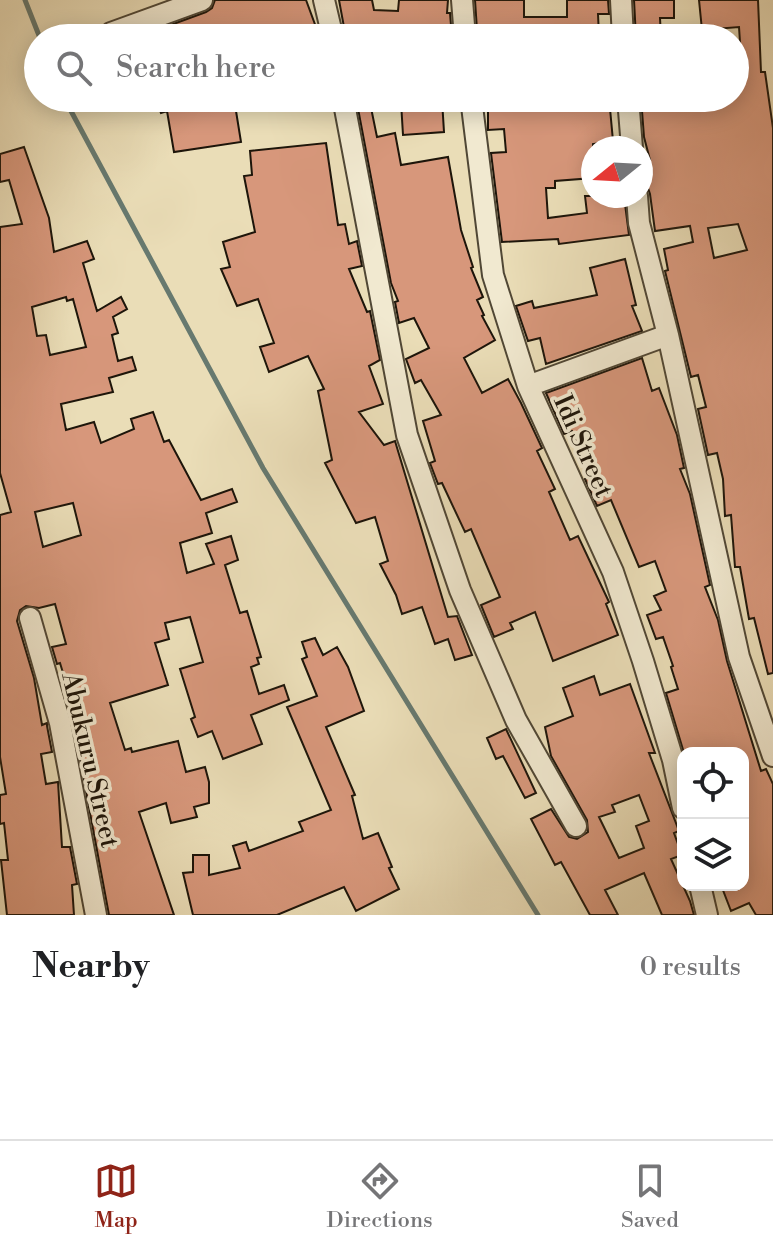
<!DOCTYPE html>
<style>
:root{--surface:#fff;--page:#f6f6f6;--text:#202124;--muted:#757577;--line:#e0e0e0;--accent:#8f2418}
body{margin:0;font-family:"Libre Bodoni",serif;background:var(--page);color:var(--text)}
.controls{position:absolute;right:24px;bottom:24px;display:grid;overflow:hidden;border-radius:16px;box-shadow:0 4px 20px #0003}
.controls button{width:72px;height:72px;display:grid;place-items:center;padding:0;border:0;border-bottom:2px solid var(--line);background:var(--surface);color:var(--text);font:40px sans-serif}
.compass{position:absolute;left:581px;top:136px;width:72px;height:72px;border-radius:50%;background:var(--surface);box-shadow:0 4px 20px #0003;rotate:252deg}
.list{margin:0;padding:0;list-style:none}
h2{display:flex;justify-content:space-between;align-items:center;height:104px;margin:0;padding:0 32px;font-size:34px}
h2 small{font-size:26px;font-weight:400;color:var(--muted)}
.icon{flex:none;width:44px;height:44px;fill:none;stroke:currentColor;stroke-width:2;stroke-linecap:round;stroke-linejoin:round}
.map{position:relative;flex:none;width:773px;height:915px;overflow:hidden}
.search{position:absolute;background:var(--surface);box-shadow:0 4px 20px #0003;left:24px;right:24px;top:24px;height:88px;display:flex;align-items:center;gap:20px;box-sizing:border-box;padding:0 28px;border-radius:44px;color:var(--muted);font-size:30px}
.sheet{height:224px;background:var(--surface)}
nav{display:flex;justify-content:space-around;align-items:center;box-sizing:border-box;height:112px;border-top:2px solid var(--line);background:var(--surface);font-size:22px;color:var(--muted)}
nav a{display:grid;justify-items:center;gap:4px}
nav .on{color:var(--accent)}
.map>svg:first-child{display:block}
</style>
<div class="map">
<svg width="773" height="915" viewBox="0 0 773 915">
<rect width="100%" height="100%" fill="#eaddb7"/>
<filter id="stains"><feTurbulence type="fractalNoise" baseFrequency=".0025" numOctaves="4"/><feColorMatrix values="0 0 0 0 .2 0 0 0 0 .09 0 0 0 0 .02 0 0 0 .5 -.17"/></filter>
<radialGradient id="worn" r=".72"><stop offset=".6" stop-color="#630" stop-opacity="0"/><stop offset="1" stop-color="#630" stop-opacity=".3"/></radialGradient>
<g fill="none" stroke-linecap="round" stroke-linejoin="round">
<path stroke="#67796f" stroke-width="5" d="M25 0 40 38
M64 98 263 468 538 915"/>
</g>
<path fill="#d7977b" stroke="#1d150a" stroke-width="2" fill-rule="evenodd" d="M215 0H306L320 38H135L206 12 212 8Z
M339 0H372L374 10 398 11 399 0H448L447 13H450L452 38H346Z
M475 0H524V17H567V0H608L609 14H598L599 36 485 38 484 30H477Z
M634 0H674V18H660L661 38H636Z
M699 0H758L761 72H765L773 128V673L768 674 754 618 749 619 740 567H735L731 515 725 516 723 479 717 453 708 455 698 409 706 407 698 375 691 377 665 271 668 270 664 249 693 242 690 226 655 231 650 194 641 168V162L650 160 644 137 641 98H692L693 106 735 98V72H742L739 27 702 30ZM738 224 747 250 714 258 708 228Z
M155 98H265L266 106 236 111 241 142 174 152 167 111 161 113Z
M356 98H369L377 137 395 133 401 165 448 157 461 230 473 267 471 268 483 297 477 300 484 315 482 316 495 340 464 358 482 393 508 379 521 403 542 448 537 451 555 489 549 492 570 540 578 536 609 602 606 604 618 635 553 661 535 612 510 623 513 629 494 637 481 605 500 597 471 529 465 532 442 483 438 484 430 463 435 461 423 421 441 415 421 380 415 383 406 359 429 348 414 318 399 323 395 302 398 301 391 283Z
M488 98H609L613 141 593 144V178L555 181V188H546L548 218 587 213 585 196H624L629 235 559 244 558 239 502 242 491 153 506 152 504 129 488 130Z
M442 100 444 132 403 135 401 102Z
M326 143 338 225 345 224 349 244 357 241 362 266 349 269 367 312 370 311 380 360 369 366 383 404 359 412 384 445 395 441 448 617 457 616 472 655 455 660 448 639 435 644 422 607 402 614 396 595 380 564 388 561 375 517 356 523 325 463 332 460 318 391 324 389 308 356 269 372 260 347 274 343 258 299 237 306 221 269 230 267 223 242 255 232 244 176 252 175 250 151Z
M24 147 49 218 54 252 87 241 94 259 83 263 97 311 121 297 127 309 113 317 118 333 112 335 118 361 132 357 136 370 109 378 113 392 61 404 66 430 94 422 101 443 134 429 131 419 153 412 164 442 169 440 201 500 232 489 237 502 206 513 212 533 180 543 187 573 214 564 206 544 231 536 238 560 225 565 240 613 247 611 261 657 257 658 259 664 251 667 259 694 284 685 289 700 251 715 262 744 223 759 212 731 198 737 191 719 195 717 180 669 203 662 190 617 165 623 169 639 155 643 168 685 110 703 125 750 131 748 132 752 178 741 186 772 205 767 209 782V803L194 807 197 817 171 823 166 803 139 812 174 915H109L73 721 66 697 70 696 60 663 57 664 52 647 66 644 55 604 39 608 26 606 20 610 17 621 34 678 42 725 47 723V726L52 752 41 754 46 784 58 782 62 847H70L77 884 72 885 74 915H7L1 860H8L4 823 0 824V795L6 794 0 757V515L11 512 0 473V227L22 224 9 180 0 182V154ZM66 297 67 301 73 299 86 347 50 355 46 335 37 336 32 307ZM73 503 81 535 43 547 35 512Z
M625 259 636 305 632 306 642 331 546 364 540 338 528 341 516 306 532 301 534 308 597 295 590 268Z
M642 358 652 391 659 388 677 435 684 468 680 469 690 494 710 585 705 587 718 620 727 661 761 771 766 769 773 784V915H756L749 903 731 911 721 885H743V753H684L666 693 678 689 671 667 673 666 663 637 656 639 647 615 661 610 654 596 666 591 655 561 639 567 611 500 597 506 585 479 590 477 572 431 564 434 546 393Z
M315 638 323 655 337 647 348 667 364 711 326 727 355 795 352 796 363 839 378 833 392 867 389 868 399 889 356 911 344 887 277 915H193L183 873 193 872V855H209V875L240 868 233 846 246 842 249 851 303 831 299 822 331 810 287 707 317 696 302 659 307 657 302 642Z
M594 676 600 695 630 684 655 753H649L679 831 674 833 682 855 671 859 690 901 694 915H662L644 873 605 890 618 915H590L561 862 555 865 531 819 551 809 569 837 577 839 588 832 587 820 551 756 545 727 573 716 563 688ZM639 795 649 821 636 826 644 848 619 858 599 817 615 812 612 805Z
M506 729 536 793 525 798 503 756 496 759 487 738Z"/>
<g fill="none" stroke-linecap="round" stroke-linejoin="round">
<g stroke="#504735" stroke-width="24">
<path id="minor" d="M324 0 333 38
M462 0 465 38
M621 0 623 38
M111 33 202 0
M343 98 407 435 460 590 516 720 576 826
M471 98 493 275 528 386 613 572 643 661 673 760 683 808
M628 98 632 148
M637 196 639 223 668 335 739 657 773 756
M528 386 668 335
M30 618 60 723 96 915
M700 885 707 915"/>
</g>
<use href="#minor" stroke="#f1e9d0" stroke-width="20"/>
</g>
<g text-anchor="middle" stroke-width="7" stroke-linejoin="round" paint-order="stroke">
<g font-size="26" fill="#1d150a" stroke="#f1e9d0">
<text transform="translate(584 446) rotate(66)" y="9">Idi Street</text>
<text transform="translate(91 760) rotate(77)" y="9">Abukuru Street</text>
</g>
</g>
<rect width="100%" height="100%" filter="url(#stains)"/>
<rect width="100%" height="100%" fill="url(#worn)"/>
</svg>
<div class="controls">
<button><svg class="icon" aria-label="locate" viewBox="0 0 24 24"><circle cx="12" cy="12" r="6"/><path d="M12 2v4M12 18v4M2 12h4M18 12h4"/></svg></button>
<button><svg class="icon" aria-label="layers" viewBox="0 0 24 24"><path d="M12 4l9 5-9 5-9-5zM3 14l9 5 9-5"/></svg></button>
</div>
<svg class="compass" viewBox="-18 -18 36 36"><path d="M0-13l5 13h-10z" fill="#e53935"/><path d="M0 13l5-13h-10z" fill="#757577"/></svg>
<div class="search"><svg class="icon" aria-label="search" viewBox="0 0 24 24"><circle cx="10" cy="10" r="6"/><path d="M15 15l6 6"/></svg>Search here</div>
</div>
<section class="sheet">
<h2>Nearby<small>0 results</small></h2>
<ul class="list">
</ul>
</section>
<nav>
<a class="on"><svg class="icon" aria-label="map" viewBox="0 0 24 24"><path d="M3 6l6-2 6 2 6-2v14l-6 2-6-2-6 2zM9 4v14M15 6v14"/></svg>Map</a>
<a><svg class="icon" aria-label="directions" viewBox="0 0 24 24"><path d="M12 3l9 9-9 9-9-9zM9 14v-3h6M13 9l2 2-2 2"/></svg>Directions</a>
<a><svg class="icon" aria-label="saved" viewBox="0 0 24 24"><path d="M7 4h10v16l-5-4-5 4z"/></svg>Saved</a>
</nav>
